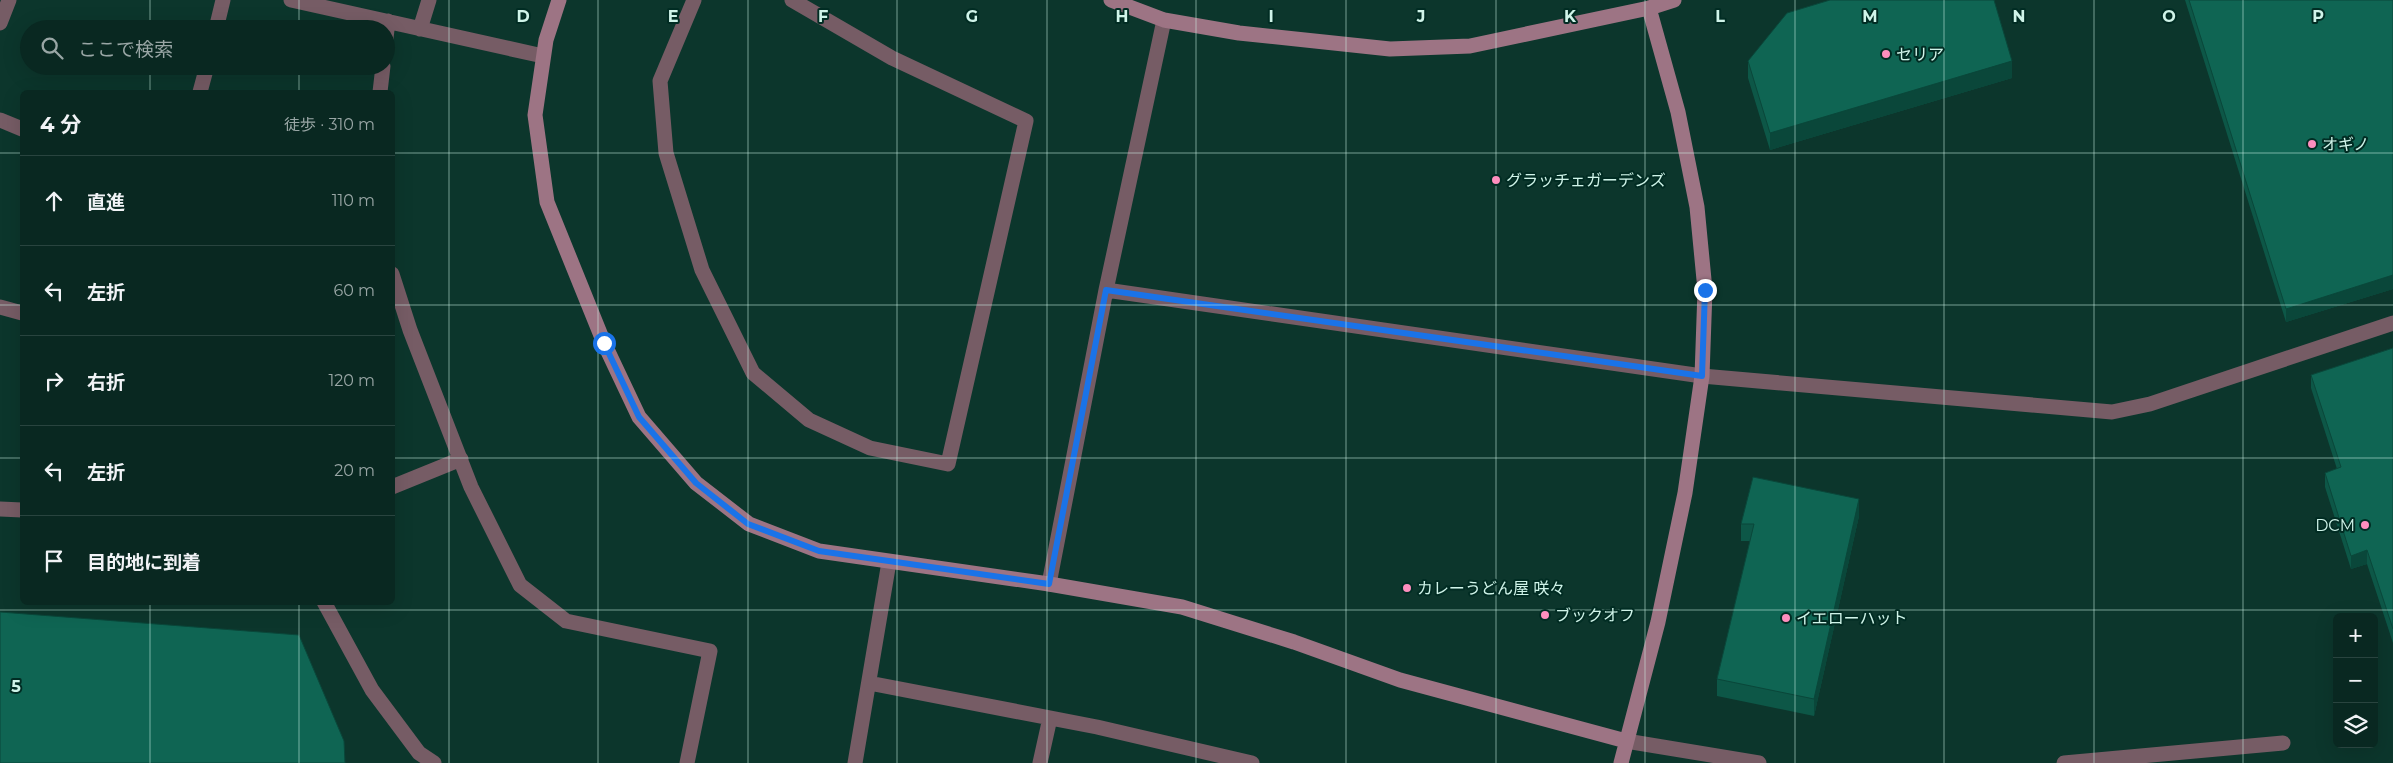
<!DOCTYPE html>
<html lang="ja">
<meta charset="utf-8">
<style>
:root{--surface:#092821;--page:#12302a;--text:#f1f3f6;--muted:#99a6a5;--line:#29443f}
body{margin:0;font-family:Montserrat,"Noto Sans JP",sans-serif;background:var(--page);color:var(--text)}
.controls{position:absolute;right:15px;bottom:15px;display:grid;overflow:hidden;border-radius:8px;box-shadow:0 5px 20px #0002}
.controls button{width:45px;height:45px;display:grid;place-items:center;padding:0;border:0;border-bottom:1px solid var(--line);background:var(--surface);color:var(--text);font:25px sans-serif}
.stop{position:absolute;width:15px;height:15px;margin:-11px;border:4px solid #1a73e8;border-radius:50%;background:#fff}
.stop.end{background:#1a73e8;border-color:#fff;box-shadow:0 1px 5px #0008}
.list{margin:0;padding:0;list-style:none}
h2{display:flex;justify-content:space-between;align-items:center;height:65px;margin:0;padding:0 20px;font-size:21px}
h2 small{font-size:16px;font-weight:400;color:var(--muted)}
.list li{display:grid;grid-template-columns:32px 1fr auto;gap:15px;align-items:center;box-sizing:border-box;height:90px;padding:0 20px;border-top:1px solid var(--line)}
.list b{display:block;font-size:19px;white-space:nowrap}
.list em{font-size:16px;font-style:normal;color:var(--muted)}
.icon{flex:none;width:28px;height:28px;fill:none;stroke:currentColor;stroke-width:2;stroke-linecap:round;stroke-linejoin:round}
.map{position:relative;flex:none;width:2393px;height:763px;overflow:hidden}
.search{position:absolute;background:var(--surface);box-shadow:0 5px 20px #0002;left:20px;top:20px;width:375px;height:55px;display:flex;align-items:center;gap:12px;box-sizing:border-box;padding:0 18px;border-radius:28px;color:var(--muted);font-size:19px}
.panel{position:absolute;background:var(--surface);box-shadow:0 5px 20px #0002;left:20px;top:90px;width:375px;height:515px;border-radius:8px}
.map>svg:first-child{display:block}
</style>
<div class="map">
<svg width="2393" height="763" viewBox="0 0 2393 763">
<rect width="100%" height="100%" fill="#0c362c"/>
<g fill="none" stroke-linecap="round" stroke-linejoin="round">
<path stroke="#765c65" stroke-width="15" d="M291 0 543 56
M694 0 660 81 666 153 702 270 753 373 809 420 870 448 948 464 1026 121 892 58 792 0
M0 23 9 0
M216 29 223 0
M420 29 429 0
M386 38 388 21
M200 92 207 66
M380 92 383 66
M0 120 22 129
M392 274 410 330 471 487 520 585 566 621 710 651 687 763
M1106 290 1702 376 2112 412 2150 404 2393 323
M0 307 22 313
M392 487 461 459
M0 509 22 510
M1049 584 1106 290 1164 20
M324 602 372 690 419 753 434 763
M869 683 1097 727 1252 763
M1626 741 1759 763
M855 763 889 562
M1040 763 1050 718
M2064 763 2283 743"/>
<path stroke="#9d7484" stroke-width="15" d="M559 0 546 40 535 115 547 202 604 343 639 417 696 483 749 524 819 551 1049 584 1182 607 1294 642 1400 680 1626 741
M1111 0 1164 20 1239 33 1390 49 1470 46 1649 8 1674 0
M1621 763 1658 622 1685 493 1702 376 1705 290 1697 207 1678 112 1649 8"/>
</g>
<path fill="#0d5747" d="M2185 0H2393V289L2286 322Z
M1748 61 2012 78 1770 150 1748 78Z
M2393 348V643L2367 564 2351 569 2325 487V473L2337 469 2311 388V375Z
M1859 516 1814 716 1717 696V679L1750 541H1741V524Z"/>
<path fill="#0a473a" d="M2012 61V78L1770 150V133Z
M2393 275V289L2286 322V309Z
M1859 499V516L1814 716V699Z
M2367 550V564L2351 569V556Z"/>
<path fill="#0f6553" stroke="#0a473a" d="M1830 0H1994L2012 61 1770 133 1748 61 1787 13Z
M2189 0H2393V275L2286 309Z
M2393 348V629L2367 550 2351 556 2325 473 2341 467 2311 375Z
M1753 477 1859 499 1814 699 1717 679 1754 524H1741Z
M0 612 299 635 344 741 345 763H0Z"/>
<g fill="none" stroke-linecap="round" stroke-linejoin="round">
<path stroke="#1a73e8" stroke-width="6" d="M604 343 639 417 696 483 748 524 819 551 1049 584 1106 290 1702 376 1705 290"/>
</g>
<path fill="none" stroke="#d0f4e9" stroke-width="1" stroke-opacity="0.55" d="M150 0V29M299 0V29M449 0V763M598 0V763M748 0V763M897 0V763M1047 0V763M1196 0V763M1346 0V763M1496 0V763M1645 0V763M1795 0V763M1944 0V763M2094 0V763M2243 0V763M150 66V92M299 66V92M0 153H22M392 153H2393M0 305H22M392 305H2393M0 458H22M392 458H2393M150 602V763M299 602V763M0 610H2393"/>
<g fill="#fe8ebe" stroke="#012c23" stroke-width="2">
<circle cx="1886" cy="54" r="5"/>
<circle cx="2312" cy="144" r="5"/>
<circle cx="1496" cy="180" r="5"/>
<circle cx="2365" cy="525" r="5"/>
<circle cx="1407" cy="588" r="5"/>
<circle cx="1545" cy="615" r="5"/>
<circle cx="1786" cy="618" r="5"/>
</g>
<g text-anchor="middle" stroke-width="4" stroke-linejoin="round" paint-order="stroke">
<g font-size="16" fill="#d0f4e9" stroke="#012c23" text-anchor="start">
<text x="1896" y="60">セリア</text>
<text x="2322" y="150">オギノ</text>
<text x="1506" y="186">グラッチェガーデンズ</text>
<text x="2355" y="531" text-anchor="end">DCM</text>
<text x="1417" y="594">カレーうどん屋 咲々</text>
<text x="1555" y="621">ブックオフ</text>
<text x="1796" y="624">イエローハット</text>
</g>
</g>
<g font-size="16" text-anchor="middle" font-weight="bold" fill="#d0f4e9" stroke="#012c23" stroke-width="4" stroke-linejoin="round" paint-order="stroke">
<text x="523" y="22">D</text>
<text x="673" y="22">E</text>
<text x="823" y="22">F</text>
<text x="972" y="22">G</text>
<text x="1122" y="22">H</text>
<text x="1271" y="22">I</text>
<text x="1421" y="22">J</text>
<text x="1570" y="22">K</text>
<text x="1720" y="22">L</text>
<text x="1870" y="22">M</text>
<text x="2019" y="22">N</text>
<text x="2169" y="22">O</text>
<text x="2318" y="22">P</text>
<text x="16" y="692">5</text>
</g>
</svg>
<div class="controls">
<button>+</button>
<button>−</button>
<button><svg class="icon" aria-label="layers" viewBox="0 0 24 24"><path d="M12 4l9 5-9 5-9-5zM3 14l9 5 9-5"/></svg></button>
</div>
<div class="stop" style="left:604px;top:343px"></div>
<div class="stop end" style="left:1705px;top:290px"></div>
<div class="search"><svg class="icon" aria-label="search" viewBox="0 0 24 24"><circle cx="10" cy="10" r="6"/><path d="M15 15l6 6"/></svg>ここで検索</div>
<section class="panel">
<h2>4 分<small>徒歩 · 310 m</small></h2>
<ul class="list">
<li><svg class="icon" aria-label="ahead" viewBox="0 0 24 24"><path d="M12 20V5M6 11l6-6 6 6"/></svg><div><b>直進</b></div><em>110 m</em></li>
<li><svg class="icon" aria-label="left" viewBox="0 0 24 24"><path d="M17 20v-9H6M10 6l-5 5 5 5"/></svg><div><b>左折</b></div><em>60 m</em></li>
<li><svg class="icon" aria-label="right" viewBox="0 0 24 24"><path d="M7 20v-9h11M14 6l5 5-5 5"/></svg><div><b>右折</b></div><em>120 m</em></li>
<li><svg class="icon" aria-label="left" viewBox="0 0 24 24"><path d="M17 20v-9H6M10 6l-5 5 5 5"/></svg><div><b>左折</b></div><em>20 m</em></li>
<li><svg class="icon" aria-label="arrive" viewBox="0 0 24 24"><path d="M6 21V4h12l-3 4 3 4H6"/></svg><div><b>目的地に到着</b></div></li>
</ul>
</section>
</div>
